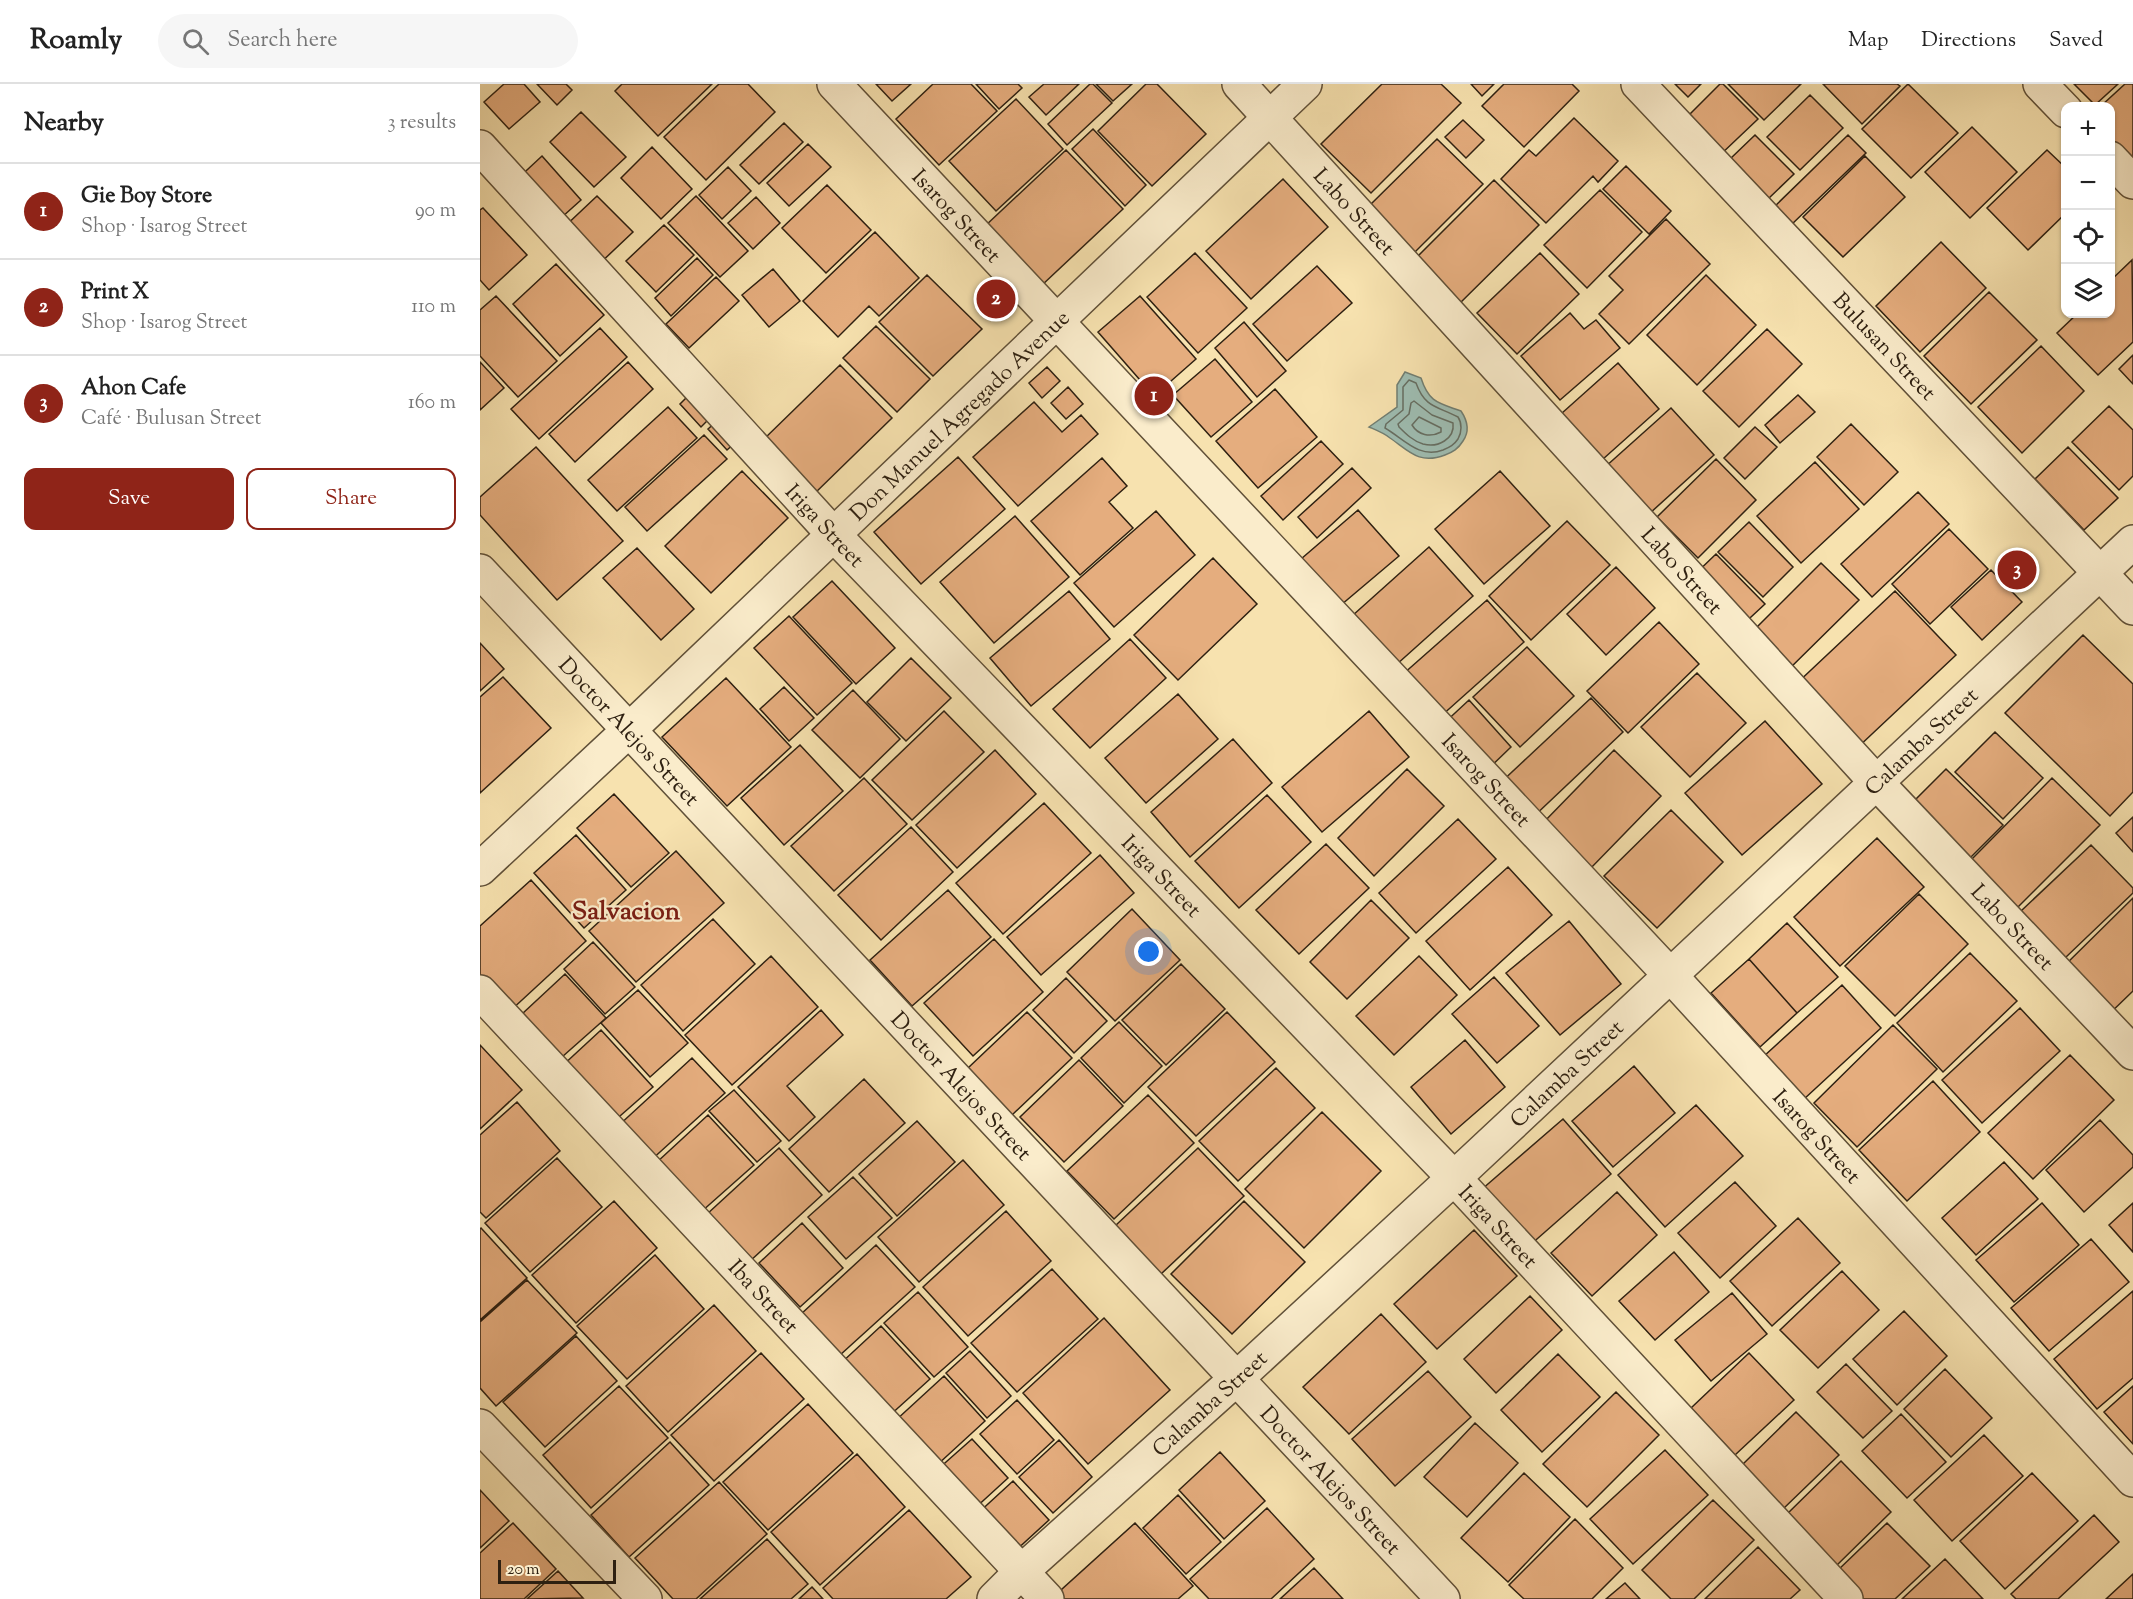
<!DOCTYPE html>
<meta charset="utf-8">
<style>
:root{--surface:#fff;--page:#f6f6f6;--text:#222;--muted:#767676;--line:#e0e0e0;--accent:#8f2418}
body{margin:0;font-family:"Sorts Mill Goudy",serif;background:var(--page);color:var(--text)}
.controls{position:absolute;right:18px;top:18px;display:grid;overflow:hidden;border-radius:12px;box-shadow:0 2px 4px #0004}
.controls button{width:54px;height:54px;display:grid;place-items:center;padding:0;border:0;border-bottom:2px solid var(--line);background:var(--surface);color:var(--text);font:30px sans-serif}
.scale{position:absolute;left:18px;bottom:15px;width:118px;box-sizing:border-box;padding-left:6px;border:3px solid #2e2011;border-top:0;font-size:16px;line-height:21px;white-space:nowrap;color:#2e2011;-webkit-text-stroke:4px #faeccb;paint-order:stroke}
.you{position:absolute;left:669px;top:868px;width:21px;height:21px;margin:-15px;border:4px solid #fff;border-radius:50%;background:#1a73e8;box-shadow:0 0 0 9px #1a73e833}
.badge{display:grid;place-items:center;width:39px;height:39px;border-radius:50%;background:var(--accent);color:#fff;font-size:20px;font-weight:700}
.pin{position:absolute;translate:-50% -50%;border:3px solid #fff;box-shadow:0 2px 6px #0006}
.list{margin:0;padding:0;list-style:none}
h2{display:flex;justify-content:space-between;align-items:center;height:78px;margin:0;padding:0 24px;font-size:26px}
h2 small{font-size:20px;font-weight:400;color:var(--muted)}
.list li{display:grid;grid-template-columns:39px 1fr auto;gap:18px;align-items:center;box-sizing:border-box;height:96px;padding:0 24px;border-top:2px solid var(--line)}
.list b{display:block;font-size:22px;white-space:nowrap}
.list p{margin:0;font-size:20px;white-space:nowrap;color:var(--muted)}
.list em{font-size:20px;font-style:normal;color:var(--muted)}
.actions{display:flex;gap:12px;padding:18px 24px}
.actions a{flex:1;padding:14px 0;border:2px solid var(--accent);border-radius:12px;text-align:center;font-size:21px;color:var(--accent)}
.actions .main{background:var(--accent);color:#fff}
.icon{flex:none;width:33px;height:33px;fill:none;stroke:currentColor;stroke-width:2;stroke-linecap:round;stroke-linejoin:round}
.map{position:relative;flex:none;width:1653px;height:1515px;overflow:hidden}
header{display:flex;align-items:center;gap:36px;box-sizing:border-box;height:84px;padding:0 30px;background:var(--surface);border-bottom:2px solid var(--line)}
header strong{font-size:28px}
nav{display:flex;gap:33px;margin-inline-start:auto;font-size:21px}
.search{width:420px;height:54px;background:var(--page);display:flex;align-items:center;gap:15px;box-sizing:border-box;padding:0 21px;border-radius:33px;color:var(--muted);font-size:22px}
main{display:flex}
aside{flex:1;background:var(--surface)}
.map>svg:first-child{display:block}
</style>
<header>
<strong>Roamly</strong>
<div class="search"><svg class="icon" aria-label="search" viewBox="0 0 24 24"><circle cx="10" cy="10" r="6"/><path d="M15 15l6 6"/></svg>Search here</div>
<nav><a>Map</a><a>Directions</a><a>Saved</a></nav>
</header>
<main>
<aside>
<h2>Nearby<small>3 results</small></h2>
<ul class="list">
<li><span class="badge">1</span><div><b>Gie Boy Store</b><p>Shop · Isarog Street</p></div><em>90 m</em></li>
<li><span class="badge">2</span><div><b>Print X</b><p>Shop · Isarog Street</p></div><em>110 m</em></li>
<li><span class="badge">3</span><div><b>Ahon Cafe</b><p>Café · Bulusan Street</p></div><em>160 m</em></li>
</ul>
<div class="actions"><a class="main">Save</a><a>Share</a></div>
</aside>
<div class="map">
<svg width="1653" height="1515" viewBox="0 0 1653 1515">
<rect width="100%" height="100%" fill="#f7e2af"/>
<filter id="stains"><feTurbulence type="fractalNoise" baseFrequency=".00333" numOctaves="4"/><feColorMatrix values="0 0 0 0 .2 0 0 0 0 .09 0 0 0 0 .02 0 0 0 .5 -.17"/></filter>
<radialGradient id="worn" r=".72"><stop offset=".6" stop-color="#630" stop-opacity="0"/><stop offset="1" stop-color="#630" stop-opacity=".3"/></radialGradient>
<path fill="#9ebdb2" stroke="#717e72" stroke-width="1.5" d="M925 288 941 294C949 319 959 319 981 327 987 336 990 347 983 357 978 365 973 368 965 371 939 381 929 367 910 354 904 349 896 346 889 343L917 323V301Z"/>
<g fill="none" stroke-linecap="round" stroke-linejoin="round">
<path stroke="#666e62" stroke-width="1.5" d="M929 296 936 299C945 324 957 322 978 333 982 339 982 348 978 355 974 361 970 363 963 366 939 375 924 355 905 344L906 340 923 326V303Z
M934 317 952 331 973 339C975 355 958 364 943 360 933 357 926 350 919 343L918 340 929 330 931 319Z
M939 333 961 344V348C950 354 938 351 932 341Z"/>
</g>
<path fill="#e5ad7e" stroke="#2e2011" stroke-width="1.5" d="M24 0H44L60 18 29 45 4 18Z
M57 0H86L92 6 77 21Z
M142 0H232L178 52 135 7Z
M239 0H268L295 28 226 96 184 53Z
M396 0H431L412 17Z
M453 0H491L517 27 459 81 416 35Z
M496 0H538L542 4 519 25Z
M564 0H599L566 31 549 13Z
M610 0H613L632 19 587 61 568 40Z
M616 0H652L633 17Z
M666 0H677L726 50 672 102 618 47Z
M902 0H961L981 19 891 109 841 60Z
M991 0H1014L1002 12Z
M1024 0H1092L1099 7 1044 63 1002 22Z
M1195 0H1221L1208 13Z
M1240 0H1243L1278 35 1238 73 1203 37Z
M1248 0H1321L1284 36Z
M1343 0H1417L1420 2 1382 40Z
M1428 0 1478 49 1431 94 1382 45Z
M1594 0H1638L1615 21Z
M1645 0H1653V75L1630 60V22H1621Z
M1330 11 1363 44 1320 86 1287 53Z
M536 15 583 65 516 127 469 77Z
M101 28 146 73 114 103 70 58Z
M1094 34 1138 77 1118 98 1113 92 1066 139 1021 95 1049 66 1056 72Z
M983 36 1004 56 986 74 965 53Z
M304 39 323 58 279 100 260 81Z
M1492 43 1537 88 1490 134 1445 88Z
M613 45 666 101 645 122 592 65Z
M1275 51 1314 90 1288 115 1249 76Z
M1368 51 1386 69 1310 142 1293 124Z
M957 55 1003 100 935 168 889 122Z
M328 60 351 83 309 122 287 99Z
M172 63 212 105 181 135 141 94Z
M586 66 643 125 561 202 504 143Z
M1567 66 1586 84V129L1548 166 1507 124Z
M62 72 101 116 72 142 33 99Z
M1385 72 1425 113 1363 173 1323 133Z
M1146 82 1191 127 1169 150 1123 105Z
M248 83 271 107 242 135 219 111Z
M803 95 848 143 771 215 726 167Z
M1014 96 1059 141 975 224 930 180Z
M347 101 391 146 346 189 302 144Z
M1120 106 1162 148 1107 204 1064 161Z
M117 112 153 148 116 183 81 146Z
M216 112 268 167 240 193 188 139Z
M276 113 300 139 273 165 248 139Z
M3 124 47 171 9 206 0 196V126Z
M1186 135 1230 180 1149 260 1119 230 1143 206 1129 192Z
M184 141 214 171 176 208 146 177Z
M395 148 439 194 399 232 389 222 358 253 323 217Z
M1461 158 1506 204 1440 268 1396 222Z
M715 169 767 224 718 269 667 213Z
M1060 169 1099 210 1037 270 997 229Z
M217 174 233 191 191 232 175 214Z
M1652 176 1653 258 1618 291 1577 249 1597 230H1630V197Z
M76 180 124 231 80 272 33 220Z
M837 182 872 219 807 277 773 240Z
M293 185 320 217 289 243 262 211Z
M447 191 502 245 453 292 399 238Z
M1226 191 1276 241 1217 301 1167 251Z
M236 193 259 217 209 264 186 240Z
M1509 208 1557 256 1491 320 1444 272Z
M16 212 77 277 38 313 0 272V226Z
M660 212 716 275 674 312 618 248Z
M1090 229 1104 245 1116 236 1140 264 1080 316 1041 272Z
M764 238 806 287 777 313 735 264Z
M396 242 450 295 417 328 363 274Z
M120 244 147 273 59 355 31 325Z
M1287 245 1322 280 1259 343 1223 307Z
M1561 262 1604 307 1542 369 1498 323Z
M1653 271V300L1639 285Z
M735 275 772 318 731 353 693 311Z
M0 278 24 304 0 326Z
M148 278 173 305 95 378 69 350Z
M1138 279 1179 325 1113 384 1072 338Z
M360 281 412 334 332 412 280 359Z
M567 283 580 297 562 314 549 299Z
M588 303 603 320 586 335 571 319Z
M795 305 837 353 778 404 736 357Z
M213 307 234 330 221 343 200 320Z
M1318 311 1335 328 1300 359 1285 341Z
M554 318 582 348 601 331 618 350 538 422 493 373Z
M1629 322 1653 346V392L1639 406 1592 358Z
M188 323 217 354 137 427 108 396Z
M1191 324 1234 371 1158 440 1115 392Z
M238 336 257 357 247 366 228 345Z
M1371 340 1418 388 1384 421 1337 373Z
M1275 343 1297 363 1265 395 1244 374Z
M224 351 247 375 167 447 145 423Z
M841 357 863 380 803 436 781 412Z
M56 363 143 457 77 516 0 431V413Z
M1588 363 1638 414 1604 446 1555 395Z
M478 373 525 425 441 500 394 448Z
M622 374 647 402 629 418 653 444 600 491 551 437Z
M1236 375 1276 416 1218 474 1177 433Z
M1335 378 1379 425 1321 479 1277 432Z
M872 384 891 404 837 454 818 433Z
M262 387 308 434 231 509 185 462Z
M1020 387 1070 442 1004 500 955 445Z
M1438 408 1469 440 1392 513 1361 480Z
M878 426 919 472 861 521 821 475Z
M676 427 715 471 634 543 594 499Z
M535 432 589 493 514 559 460 498Z
M1087 437 1130 481 1051 556 1009 512Z
M1269 438 1313 483 1283 513 1238 468Z
M1469 445 1508 485 1450 540 1412 500Z
M949 463 993 512 916 581 872 532Z
M157 464 214 525 181 556 123 494Z
M1236 470 1285 520 1257 546 1210 495Z
M733 474 777 520 698 596 654 551Z
M1341 479 1379 516 1302 592 1265 555Z
M1136 483 1175 524 1126 571 1087 530Z
M1511 486 1542 518 1502 556 1471 523Z
M352 497 415 564 376 600 313 533Z
M589 507 630 555 551 622 510 574Z
M1415 507 1476 571 1375 666 1314 602Z
M1007 516 1044 558 960 633 922 591Z
M309 532 372 599 337 631 274 564Z
M1179 538 1219 580 1148 649 1107 607Z
M1603 551 1653 600V708L1630 732 1525 629Z
M650 555 686 594 610 664 573 625Z
M0 559 24 585 0 607Z
M1047 563 1094 612 1040 663 993 613Z
M431 574 471 614 426 657 387 618Z
M1217 589 1266 639 1210 693 1161 643Z
M23 593 71 644 0 709V613Z
M246 594 311 663 247 722 182 653Z
M304 603 334 634 309 657 280 625Z
M373 606 420 655 380 694 332 646Z
M698 610 738 655 666 719 625 674Z
M1111 614 1143 648 1050 736 1017 702Z
M989 616 1031 663 1004 689 961 642Z
M464 627 504 668 432 736 392 696Z
M889 627 929 673 842 748 802 703Z
M1285 637 1342 700 1262 771 1205 709Z
M1515 648 1563 694 1523 735 1475 688Z
M753 655 792 699 710 773 671 728Z
M320 661 363 707 304 761 261 714Z
M515 666 556 710 477 784 436 741Z
M1134 666 1181 712 1109 786 1062 740Z
M927 685 964 722 894 792 858 754Z
M1466 685 1523 741 1481 783 1424 727Z
M384 694 427 740 354 807 311 762Z
M1572 694 1620 741 1535 826 1488 779Z
M134 710 189 769 151 803 97 744Z
M787 711 831 758 759 824 715 777Z
M564 719 611 769 523 850 476 799Z
M1191 726 1243 778 1177 844 1124 792Z
M1653 733V768L1636 749Z
M978 735 1016 775 936 849 899 809Z
M431 743 473 788 401 856 358 811Z
M96 751 146 806 104 844 54 789Z
M1397 754 1444 803 1360 882 1314 833Z
M846 760 889 804 819 870 776 826Z
M1611 761 1653 804V809L1585 874 1541 827Z
M196 767 244 819 156 898 109 847Z
M620 771 654 809 561 891 527 853Z
M1028 783 1072 831 990 906 946 857Z
M51 796 106 857 29 928 0 896V842Z
M468 806 511 853 432 922 390 876Z
M1439 810 1488 860 1415 932 1365 882Z
M1653 814V907L1625 934 1579 887Z
M891 816 929 854 867 915 830 878Z
M652 825 700 876 635 937 587 888Z
M233 835 275 880 203 947 161 901Z
M1089 837 1141 900 1080 951 1026 889Z
M1307 839 1358 893 1317 929 1269 875Z
M514 855 563 908 493 972 444 919Z
M113 858 155 903 125 930 84 885Z
M1490 869 1537 917 1463 988 1417 939Z
M291 872 338 923 252 1001 205 951Z
M939 872 977 911 914 971 876 932Z
M1269 875 1317 929 1280 963 1231 909Z
M701 880 745 925 686 981 642 936Z
M85 890 126 934 82 973 42 930Z
M1014 893 1059 942 1017 979 972 930Z
M586 894 627 937 594 969 553 926Z
M1362 901 1401 944 1323 1016 1283 973Z
M158 906 208 959 170 993 121 939Z
M1540 924 1580 967 1502 1039 1462 996Z
M341 926 363 951 307 1002 335 1033 309 1057 258 1003Z
M547 928 592 974 532 1031 488 984Z
M747 928 795 978 716 1052 668 1003Z
M639 938 682 982 644 1019 601 974Z
M1413 941 1457 985 1377 1063 1334 1019Z
M121 946 173 1003 132 1039 81 983Z
M985 956 1025 1003 971 1050 931 1003Z
M0 961 42 1006 0 1045Z
M1590 971 1634 1016 1553 1095 1508 1049Z
M212 974 245 1009 169 1078 137 1043Z
M599 976 643 1022 584 1078 540 1033Z
M1154 982 1195 1029 1133 1083 1092 1037Z
M796 984 835 1024 758 1097 719 1057Z
M384 995 425 1039 349 1108 309 1065Z
M1453 997 1500 1048 1427 1117 1379 1066Z
M254 1006 301 1057 277 1078 229 1027Z
M668 1011 714 1059 634 1135 587 1087Z
M37 1018 80 1067 6 1134 0 1128V1051Z
M1216 1021 1263 1072 1185 1143 1138 1091Z
M842 1028 901 1087 824 1164 765 1105Z
M228 1031 274 1081 221 1128 176 1079Z
M1083 1035 1131 1090 1049 1162 1001 1106Z
M1620 1036 1653 1071V1083L1604 1128 1566 1086Z
M437 1037 475 1078 417 1132 379 1090Z
M299 1064 342 1111 269 1178 226 1131Z
M718 1064 764 1112 681 1190 635 1142Z
M77 1074 122 1123 50 1188 5 1139Z
M483 1076 524 1121 439 1198 398 1153Z
M1524 1078 1558 1115 1496 1171 1462 1134Z
M373 1093 412 1134 366 1175 328 1133Z
M1255 1098 1296 1142 1240 1194 1198 1149Z
M1137 1108 1177 1151 1112 1212 1071 1169Z
M134 1117 177 1164 96 1239 52 1191Z
M764 1117 825 1178 752 1250 691 1190Z
M1562 1119 1599 1161 1534 1218 1496 1176Z
M1653 1119V1168L1629 1141Z
M526 1127 571 1177 488 1252 443 1203Z
M1318 1134 1360 1179 1292 1242 1250 1197Z
M322 1139 363 1184 320 1223 279 1179Z
M1 1144 47 1194 0 1236V1145Z
M994 1146 1037 1192 957 1265 914 1220Z
M1611 1155 1649 1198 1569 1267 1531 1224Z
M396 1161 435 1203 359 1272 320 1231Z
M1194 1168 1229 1208 1175 1256 1139 1217Z
M175 1171 224 1225 147 1295 97 1242Z
M572 1185 618 1235 537 1308 491 1259Z
M1362 1187 1399 1226 1338 1284 1300 1246Z
M47 1196 97 1249 16 1322 0 1304V1238Z
M1653 1207V1294L1617 1325 1574 1275Z
M438 1208 488 1263 454 1293 404 1239Z
M1252 1209 1287 1250 1231 1297 1195 1256Z
M1050 1212 1082 1246 1016 1309 984 1275Z
M234 1221 276 1267 188 1348 146 1302Z
M1424 1227 1467 1272 1417 1321 1373 1275Z
M901 1230 946 1278 869 1350 823 1303Z
M624 1234 690 1306 608 1380 543 1309Z
M401 1242 450 1295 408 1333 360 1280Z
M96 1252 137 1297 65 1363 23 1318Z
M490 1267 531 1312 507 1334 466 1289Z
M281 1269 324 1315 234 1397 191 1351Z
M1269 1269 1314 1316 1255 1371 1211 1324Z
M1078 1270 1120 1313 1062 1368 1021 1326Z
M1366 1280 1412 1327 1383 1354 1337 1308Z
M1465 1285 1512 1334 1471 1373 1424 1325Z
M948 1287 991 1333 915 1402 872 1355Z
M464 1292 505 1337 456 1382 415 1337Z
M139 1302 188 1354 111 1424 63 1371Z
M1653 1302V1360L1624 1328Z
M1136 1308 1179 1351 1107 1423 1063 1380Z
M537 1316 574 1356 537 1390 500 1350Z
M328 1320 373 1369 288 1446 243 1398Z
M1316 1328 1359 1371 1303 1425 1261 1382Z
M1421 1330 1466 1378 1427 1414 1382 1367Z
M995 1339 1038 1379 987 1433 944 1393Z
M1504 1351 1543 1392 1472 1457 1434 1416Z
M492 1355 528 1394 493 1426 457 1386Z
M579 1356 612 1393 573 1429 539 1393Z
M190 1358 229 1401 149 1473 111 1431Z
M1185 1366 1228 1411 1153 1480 1110 1435Z
M740 1368 785 1417 744 1455 699 1406Z
M377 1370 425 1423 340 1501 291 1448Z
M1361 1377 1411 1428 1354 1484 1304 1433Z
M1044 1389 1090 1433 1028 1498 981 1454Z
M1552 1389 1598 1437 1525 1505 1480 1457Z
M533 1397 569 1436 532 1470 496 1431Z
M239 1398 287 1450 216 1515H193L155 1474Z
M0 1406 29 1437 0 1464Z
M698 1411 741 1458 706 1490 663 1444Z
M1233 1416 1274 1456 1214 1515H1191L1162 1486Z
M787 1424 834 1475 791 1515H729L710 1495Z
M429 1426 491 1493 466 1515H353L343 1504Z
M1614 1431 1639 1458 1578 1515H1536L1531 1510Z
M1095 1435 1143 1484 1112 1515H1044L1029 1501Z
M33 1439 76 1485 44 1515H0V1469Z
M655 1439 713 1502 698 1515H571Z
M1407 1439 1450 1482 1415 1515H1382L1356 1488Z
M287 1455 328 1500 311 1515H220Z
M1278 1463 1320 1506 1310 1515H1225Z
M1465 1475 1503 1515H1422Z
M834 1484 863 1515H800Z
M78 1487 103 1514 47 1515Z
M1653 1490V1515H1626Z
M1145 1499 1160 1515H1126Z
M332 1503 343 1515H319Z"/>
<g fill="none" stroke-linecap="round" stroke-linejoin="round">
<g stroke="#605038" stroke-width="36">
<g id="minor">
<path id="s1" d="M354 0 1189 890 1653 1396"/>
<path id="s2" d="M759 0 1396 698 1653 969"/>
<path id="s3" d="M1158 0 1653 524"/>
<path d="M1560 0 1586 27"/>
<path id="s4" d="M0 63 353 450 974 1094 1366 1515"/>
<path d="M1630 74 1653 98"/>
<path id="s5" d="M0 487 963 1515"/>
<path id="s6" d="M0 785 148 647 825 0"/>
<path id="s7" d="M0 908 567 1515"/>
<path d="M0 1342 165 1515"/>
</g>
</g>
<g stroke="#605038" stroke-width="36">
<g id="tertiary">
<path id="s8" d="M514 1515 542 1487 756 1295 974 1094 1653 458"/>
</g>
</g>
<use href="#minor" stroke="#faeccb" stroke-width="33"/>
<use href="#tertiary" stroke="#faeccb" stroke-width="33"/>
</g>
<g text-anchor="middle" stroke-width="4.5" stroke-linejoin="round" paint-order="stroke">
<g font-size="22" fill="#2e2011" stroke="#faeccb">
<text dy="8" stroke="none"><textPath href="#s2" startOffset="172">Labo Street</textPath></text>
<text dy="8" stroke="none"><textPath href="#s1" startOffset="180">Isarog Street</textPath></text>
<text dy="8" stroke="none"><textPath href="#s3" startOffset="360">Bulusan Street</textPath></text>
<text dy="8" stroke="none"><textPath href="#s6" startOffset="660">Don Manuel Agregado Avenue</textPath></text>
<text dy="8" stroke="none"><textPath href="#s4" startOffset="512">Iriga Street</textPath></text>
<text dy="8" stroke="none"><textPath href="#s2" startOffset="658">Labo Street</textPath></text>
<text dy="8" stroke="none"><textPath href="#s5" startOffset="219">Doctor Alejos Street</textPath></text>
<text dy="8" stroke="none"><textPath href="#s8" startOffset="1263">Calamba Street</textPath></text>
<text dy="8" stroke="none"><textPath href="#s1" startOffset="954">Isarog Street</textPath></text>
<text dy="8" stroke="none"><textPath href="#s4" startOffset="998">Iriga Street</textPath></text>
<text dy="8" stroke="none"><textPath href="#s2" startOffset="1144">Labo Street</textPath></text>
<text dy="8" stroke="none"><textPath href="#s8" startOffset="777">Calamba Street</textPath></text>
<text dy="8" stroke="none"><textPath href="#s5" startOffset="705">Doctor Alejos Street</textPath></text>
<text dy="8" stroke="none"><textPath href="#s1" startOffset="1440">Isarog Street</textPath></text>
<text dy="8" stroke="none"><textPath href="#s4" startOffset="1484">Iriga Street</textPath></text>
<text dy="8" stroke="none"><textPath href="#s7" startOffset="416">Iba Street</textPath></text>
<text dy="8" stroke="none"><textPath href="#s8" startOffset="291">Calamba Street</textPath></text>
<text dy="8" stroke="none"><textPath href="#s5" startOffset="1245">Doctor Alejos Street</textPath></text>
</g>
<g font-size="26" font-weight="bold" fill="#7a1f14" stroke="#faeccb">
<text x="146" y="835">Salvacion</text>
</g>
</g>
<rect width="100%" height="100%" filter="url(#stains)"/>
<rect width="100%" height="100%" fill="url(#worn)"/>
</svg>
<div class="controls">
<button>+</button>
<button>−</button>
<button><svg class="icon" aria-label="locate" viewBox="0 0 24 24"><circle cx="12" cy="12" r="6"/><path d="M12 2v4M12 18v4M2 12h4M18 12h4"/></svg></button>
<button><svg class="icon" aria-label="layers" viewBox="0 0 24 24"><path d="M12 4l9 5-9 5-9-5zM3 14l9 5 9-5"/></svg></button>
</div>
<div class="scale">20 m</div>
<div class="you"></div>
<div class="pin badge" style="left:674px;top:312px">1</div>
<div class="pin badge" style="left:516px;top:215px">2</div>
<div class="pin badge" style="left:1537px;top:486px">3</div>
</div>
</main>
